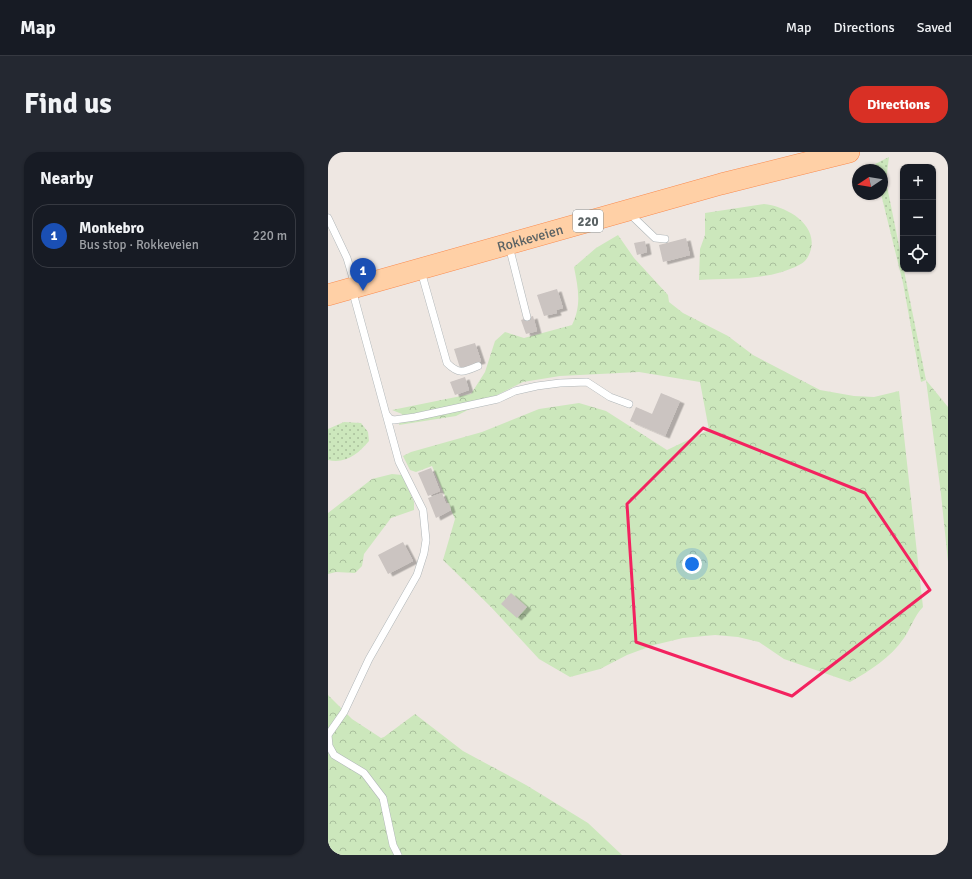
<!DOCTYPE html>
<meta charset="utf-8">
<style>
:root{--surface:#171b24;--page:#242831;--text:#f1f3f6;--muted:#9ea1a6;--line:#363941;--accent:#d93025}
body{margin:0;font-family:Signika,sans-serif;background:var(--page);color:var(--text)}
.controls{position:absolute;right:12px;top:12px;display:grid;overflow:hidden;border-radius:8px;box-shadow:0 1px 3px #0004}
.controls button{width:36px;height:36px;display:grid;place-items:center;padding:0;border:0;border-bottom:1px solid var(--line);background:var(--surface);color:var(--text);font:20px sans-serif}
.compass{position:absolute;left:524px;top:12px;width:36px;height:36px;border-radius:50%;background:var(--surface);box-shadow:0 1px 3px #0004;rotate:258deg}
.you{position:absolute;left:364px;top:412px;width:14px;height:14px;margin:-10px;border:3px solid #fff;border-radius:50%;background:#1a73e8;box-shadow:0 0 0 6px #1a73e833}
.badge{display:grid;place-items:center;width:26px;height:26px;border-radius:50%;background:var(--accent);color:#fff;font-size:13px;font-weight:700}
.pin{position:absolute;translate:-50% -33px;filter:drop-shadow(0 1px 2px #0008)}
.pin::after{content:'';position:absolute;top:21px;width:14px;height:12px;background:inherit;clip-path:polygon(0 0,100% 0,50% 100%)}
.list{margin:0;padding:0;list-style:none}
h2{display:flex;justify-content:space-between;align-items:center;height:52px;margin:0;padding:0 16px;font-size:17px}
h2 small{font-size:13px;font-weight:400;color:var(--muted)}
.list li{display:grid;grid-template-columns:26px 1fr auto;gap:12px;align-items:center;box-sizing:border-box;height:64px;margin:0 8px 8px;padding:0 8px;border:1px solid var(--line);border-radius:16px}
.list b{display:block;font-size:15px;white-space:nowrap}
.list p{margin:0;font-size:13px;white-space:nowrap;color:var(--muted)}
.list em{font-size:13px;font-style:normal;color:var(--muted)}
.icon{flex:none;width:22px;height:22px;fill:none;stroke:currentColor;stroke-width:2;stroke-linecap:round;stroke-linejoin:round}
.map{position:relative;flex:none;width:620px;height:703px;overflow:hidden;border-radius:16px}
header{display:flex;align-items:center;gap:24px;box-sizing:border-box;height:56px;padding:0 20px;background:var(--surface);border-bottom:1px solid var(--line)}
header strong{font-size:19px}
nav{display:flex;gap:22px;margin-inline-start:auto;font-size:14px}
.intro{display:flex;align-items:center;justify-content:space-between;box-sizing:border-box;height:96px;padding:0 24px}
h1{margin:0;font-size:28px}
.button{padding:10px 18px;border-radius:16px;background:var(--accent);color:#fff;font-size:14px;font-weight:700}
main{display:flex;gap:24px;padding:0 24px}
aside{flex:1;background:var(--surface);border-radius:16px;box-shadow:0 1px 3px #0004}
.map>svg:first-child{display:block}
</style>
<header>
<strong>Map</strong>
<nav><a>Map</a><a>Directions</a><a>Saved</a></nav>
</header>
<div class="intro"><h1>Find us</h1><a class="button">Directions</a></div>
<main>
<aside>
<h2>Nearby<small></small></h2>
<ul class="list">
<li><span class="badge" style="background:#1a4fb4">1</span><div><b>Monkebro</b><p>Bus stop · Rokkeveien</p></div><em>220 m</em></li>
</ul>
</aside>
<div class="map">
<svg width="620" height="703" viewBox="0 0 620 703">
<defs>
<pattern id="grass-dots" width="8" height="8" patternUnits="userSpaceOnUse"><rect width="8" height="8" fill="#cce7bc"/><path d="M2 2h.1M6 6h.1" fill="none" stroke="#a9bf9c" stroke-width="1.8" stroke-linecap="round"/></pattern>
<pattern id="forest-crowns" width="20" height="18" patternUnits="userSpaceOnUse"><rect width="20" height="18" fill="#cce7bc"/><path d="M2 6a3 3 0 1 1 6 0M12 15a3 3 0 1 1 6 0" fill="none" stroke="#a9bf9c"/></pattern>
<filter id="shadow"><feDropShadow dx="4.5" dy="2.5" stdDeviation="0" flood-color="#0004"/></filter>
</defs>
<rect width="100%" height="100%" fill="#eee7e2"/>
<path fill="url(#grass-dots)" d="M561 5 558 29 598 228 593 230 575 131 553 42 554 18H549L547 12Z
M16 270 33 271 40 280 41 289C30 302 18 312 0 308V277Z"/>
<path fill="url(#forest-crowns)" d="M436 52C457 54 489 71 483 97 481 104 478 110 471 113 440 129 405 126 371 128L372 97 377 83V61Z
M290 83 306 106 340 143 341 150 355 161 400 184 425 203 492 238 526 244 546 245 571 239 595 455C586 464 583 476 576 486 562 506 543 518 522 530L456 507 431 490 410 485 387 483 355 486 326 493 299 503 272 517 242 525 211 507 163 455 115 408 127 367 104 314 88 320 82 318 75 304 83 300 154 280 211 257 251 251 278 259 339 298 381 278 372 230 311 220 232 224 195 230 128 264 71 273 74 262 64 258 143 242 157 220 167 189 177 180 196 186 244 173C254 153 250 136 246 115L268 96Z
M598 228 620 255V410L613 342Z
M64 322 74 323 86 350V358L63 366 36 402 34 414 27 421 8 420 0 422V361L44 327Z
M0 543 24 567 53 586 56 585 87 562 135 599 198 633 260 671 294 703H0Z"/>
<path fill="#cbc4c1" filter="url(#shadow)" d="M358 86 362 103 335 110 331 93Z
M317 89 319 100 309 103 306 91Z
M229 137 235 156 228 158 229 161 216 164 209 143Z
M205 164 209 179 198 182 193 168Z
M147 191 153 209 132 216 126 197Z
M137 225 141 238 127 243 122 230Z
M333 241 352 249 337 284 302 269 308 255 324 262Z
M103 316 112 339 100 344 90 321Z
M114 341 118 352 121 351 123 358 108 366 100 346Z
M75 390 85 409 60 422 50 403Z
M183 441 199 455 189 466 173 452Z"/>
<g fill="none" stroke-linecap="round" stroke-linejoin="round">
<g stroke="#b0b6b8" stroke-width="8">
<path id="service" d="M301 61 327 86 337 87
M0 66 19 106 27 133
M181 94 199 165
M93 119 119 211C131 223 136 220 150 214
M24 137 71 310 95 358 98 388 96 401 89 423 41 507 16 560 0 583 1 594 6 603 36 621 55 646 65 693 70 703
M58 262 62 267 66 268 87 265 170 247 187 239 209 234 232 231 259 230 282 245 301 252"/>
</g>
<g stroke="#fa8b4f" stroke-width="22">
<g id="primary">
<path id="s1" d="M0 143 393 32 521 0"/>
</g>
</g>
<use href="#service" stroke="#fff" stroke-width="7"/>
<use href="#primary" stroke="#ffd0a6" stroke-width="21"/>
</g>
<path fill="none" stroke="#f3225f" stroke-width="3" stroke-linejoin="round" d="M375 276 537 341 602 438 464 544 308 490 299 352Z"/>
<g text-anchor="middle" stroke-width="4" stroke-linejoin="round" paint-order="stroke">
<rect fill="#fff" stroke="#8c9192" stroke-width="1" x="245" y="58" width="30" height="22" rx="3"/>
<g font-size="13" font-weight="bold" fill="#5a6264">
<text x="260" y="74">220</text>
</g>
<g font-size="14" fill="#5a6264" stroke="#fff">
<text dy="5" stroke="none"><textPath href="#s1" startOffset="210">Rokkeveien</textPath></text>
</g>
</g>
</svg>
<div class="controls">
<button>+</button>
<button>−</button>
<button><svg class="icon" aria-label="locate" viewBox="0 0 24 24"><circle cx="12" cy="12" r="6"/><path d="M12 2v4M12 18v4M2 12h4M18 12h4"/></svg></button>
</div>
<svg class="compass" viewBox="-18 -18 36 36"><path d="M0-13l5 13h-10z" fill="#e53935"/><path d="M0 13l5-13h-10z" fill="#9ea1a6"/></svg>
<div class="you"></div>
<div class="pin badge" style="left:35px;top:139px;background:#1a4fb4">1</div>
</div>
</main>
